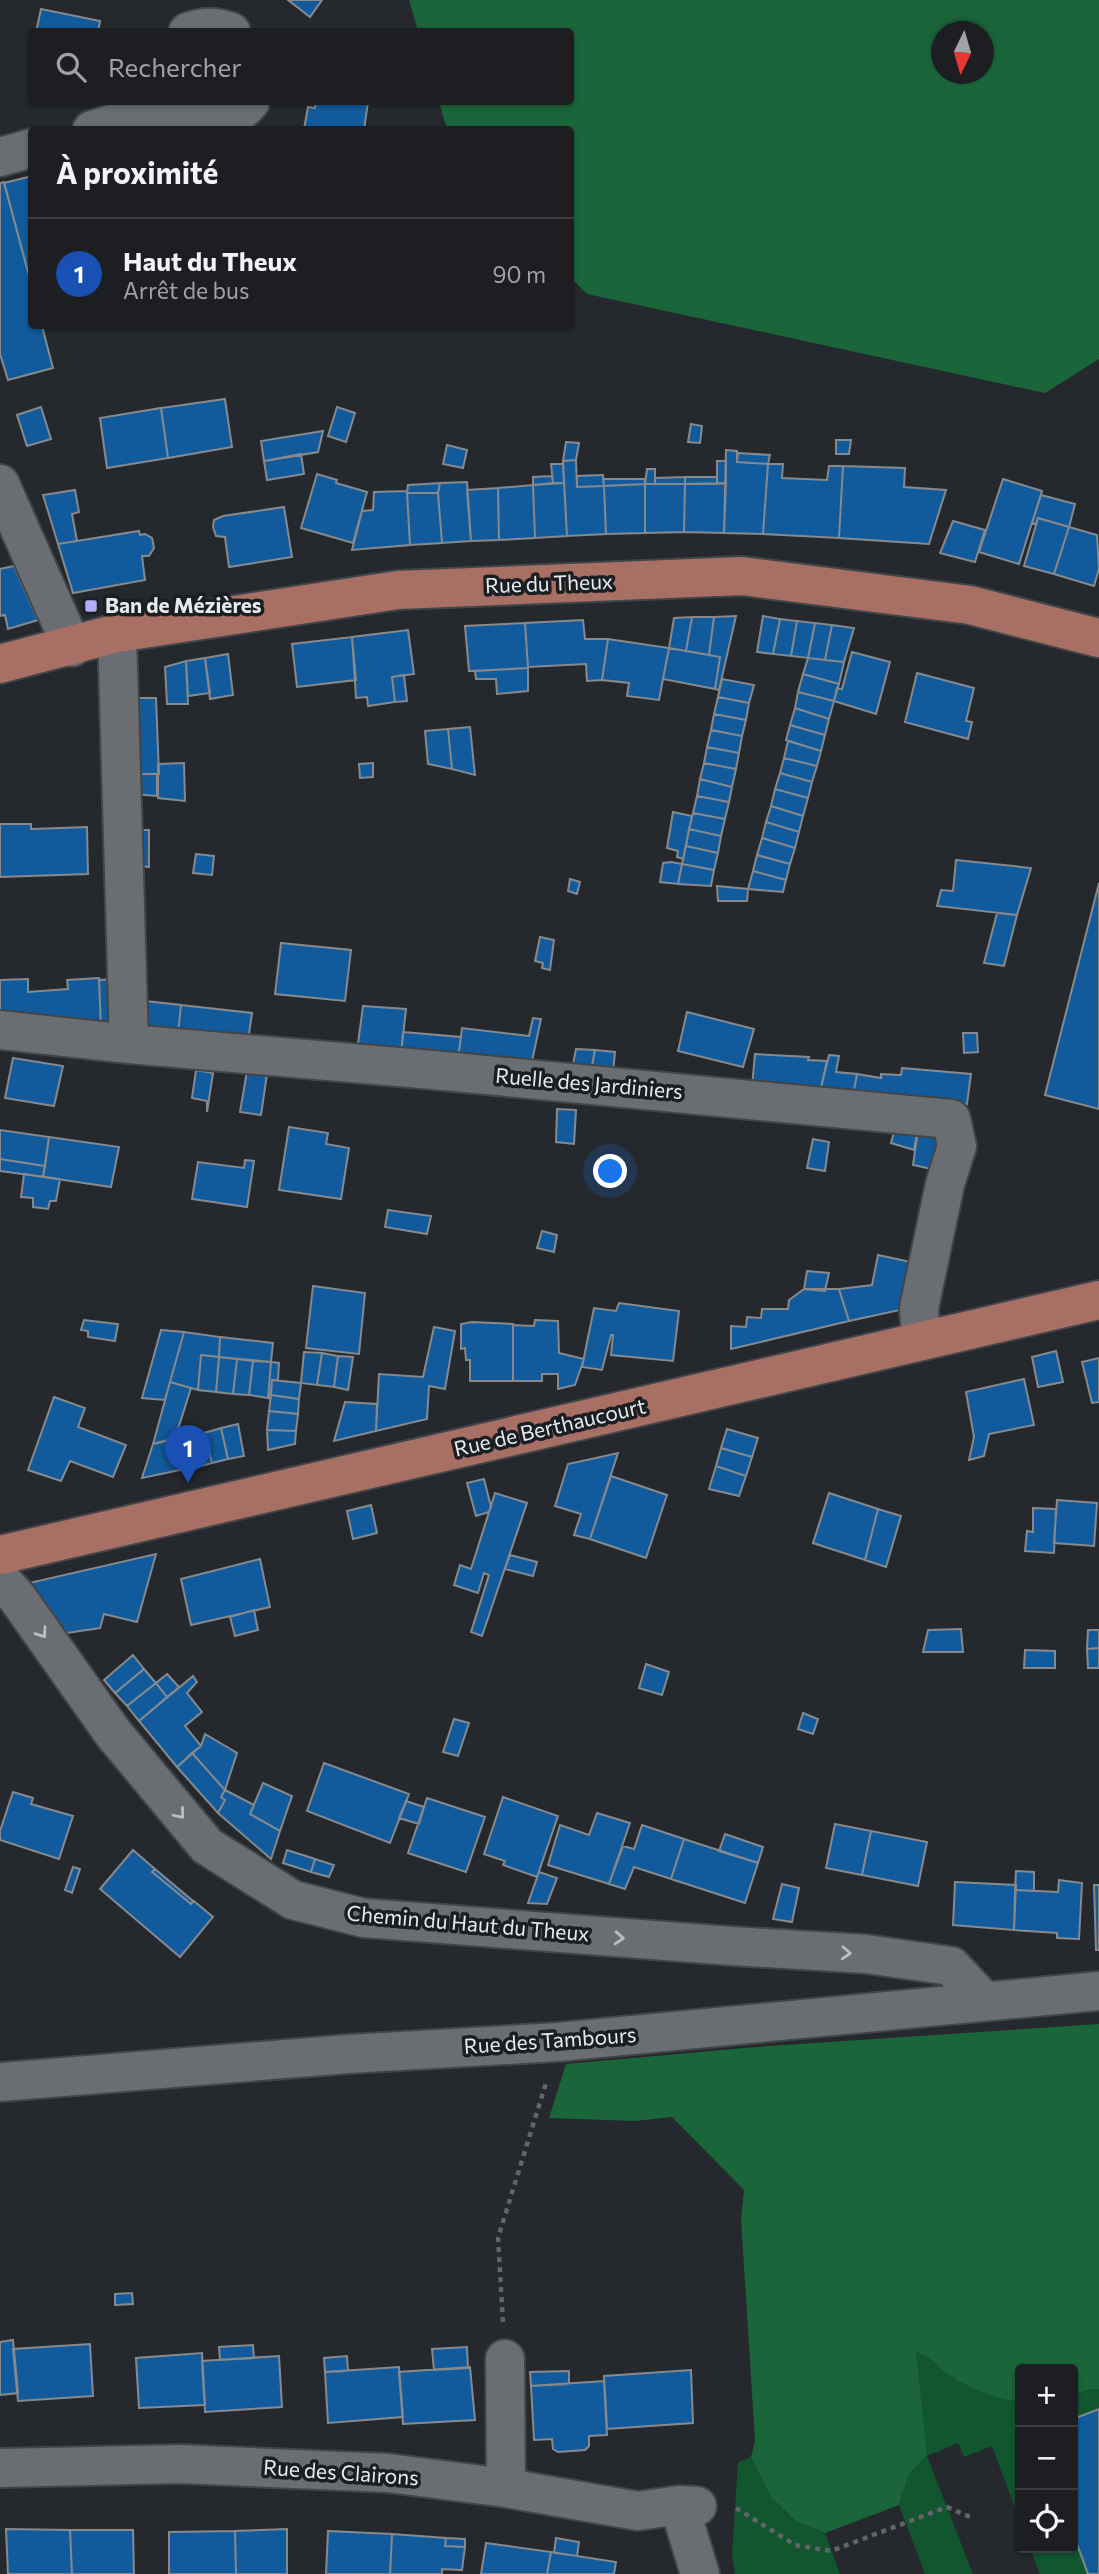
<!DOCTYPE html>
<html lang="fr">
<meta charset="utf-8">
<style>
:root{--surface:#1c1e21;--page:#292b2e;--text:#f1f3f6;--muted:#a0a2a5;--line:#3a3c3f;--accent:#d93025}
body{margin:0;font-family:Commissioner,sans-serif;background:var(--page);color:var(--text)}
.controls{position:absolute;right:21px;bottom:21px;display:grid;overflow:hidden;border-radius:7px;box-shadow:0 2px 5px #0004}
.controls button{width:63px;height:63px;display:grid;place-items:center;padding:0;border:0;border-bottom:2px solid var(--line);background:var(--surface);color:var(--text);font:35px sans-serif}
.compass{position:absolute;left:931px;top:21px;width:63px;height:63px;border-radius:50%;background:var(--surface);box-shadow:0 2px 5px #0004;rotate:185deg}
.you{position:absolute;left:611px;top:1172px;width:24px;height:24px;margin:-18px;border:5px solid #fff;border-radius:50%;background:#1a73e8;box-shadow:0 0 0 10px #1a73e833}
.badge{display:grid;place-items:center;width:46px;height:46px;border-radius:50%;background:var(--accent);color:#fff;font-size:23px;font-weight:700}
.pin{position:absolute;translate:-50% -58px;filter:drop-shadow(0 2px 4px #0008)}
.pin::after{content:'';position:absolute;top:37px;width:24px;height:21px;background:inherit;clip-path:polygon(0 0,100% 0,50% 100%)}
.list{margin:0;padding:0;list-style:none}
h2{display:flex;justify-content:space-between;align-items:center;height:91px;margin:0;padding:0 28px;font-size:30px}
h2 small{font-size:23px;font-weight:400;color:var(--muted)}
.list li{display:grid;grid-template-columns:46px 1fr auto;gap:21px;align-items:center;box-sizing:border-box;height:112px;padding:0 28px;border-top:2px solid var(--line)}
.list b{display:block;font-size:26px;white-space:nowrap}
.list p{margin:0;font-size:23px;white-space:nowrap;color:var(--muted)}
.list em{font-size:23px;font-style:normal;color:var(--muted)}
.icon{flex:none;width:38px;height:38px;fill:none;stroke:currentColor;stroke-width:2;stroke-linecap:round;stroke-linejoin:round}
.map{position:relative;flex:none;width:1099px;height:2574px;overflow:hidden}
.search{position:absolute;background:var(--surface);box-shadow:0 2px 5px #0004;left:28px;top:28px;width:546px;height:77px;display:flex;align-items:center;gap:18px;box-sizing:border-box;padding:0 24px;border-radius:7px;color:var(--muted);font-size:26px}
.panel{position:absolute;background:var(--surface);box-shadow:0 2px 5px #0004;left:28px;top:126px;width:546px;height:203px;border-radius:7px}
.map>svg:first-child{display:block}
</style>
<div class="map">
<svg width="1099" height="2574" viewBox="0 0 1099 2574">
<rect width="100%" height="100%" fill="#25282c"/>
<path fill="#11562f" d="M915 2351C931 2357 935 2365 947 2373 966 2385 999 2399 1020 2402V2521L992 2446 964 2457 958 2443 927 2456 973 2574H925L899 2505 909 2474 921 2414Z
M1090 2389H1099V2409L1073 2419V2395Z
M751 2457 771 2497 794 2521 825 2533 840 2574H735L732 2555 738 2462Z
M1073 2533 1088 2574H1040L1030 2548H1073Z"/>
<path fill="#1a6539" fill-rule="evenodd" d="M409 0H1099V359L1045 393 587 294 571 278 570 130 447 129 439 102H570V32L418 31ZM942 32H984V74H942Z
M1099 2024V2389H1090L1073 2395V2369H1020V2402C995 2399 969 2388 948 2374 936 2366 930 2356 916 2352L927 2455 909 2474 899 2505 825 2533 795 2521 771 2497 751 2457 755 2441 741 2219 744 2190 672 2117 635 2121 549 2118 566 2064 756 2047Z"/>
<path fill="#115b9d" stroke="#868a8e" stroke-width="2" d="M288 0H322L310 17Z
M41 9 100 21 98 32H36Z
M316 102H368L364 130 304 129 308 107 315 108Z
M32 176V287L4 183Z
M4 182 32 287V326H42L53 368 8 380 0 354V183Z
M225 399 232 447 168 458 161 408Z
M41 407 51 439 27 446 17 415Z
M337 407 355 413 346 442 328 436Z
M161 408 168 458 107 468 100 418Z
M691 424 702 426 700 443 688 442Z
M323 431 318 452 264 461 261 441Z
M836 440H851L849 454H836Z
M566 442 579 443 576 460 563 461Z
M447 445 467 450 463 468 443 464Z
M726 450 737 451V462L768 464 763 534 724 533Z
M738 453 770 455 768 464 737 462Z
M301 454 304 474 267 480 264 461Z
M576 460 577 487 604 486 606 534 567 536 563 461Z
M717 461H726V483L717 484Z
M551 464H563L564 483H553Z
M768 464H783L782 478 827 480 829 466H843L839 538 763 534Z
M843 466 905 468 904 487 946 490 929 544 839 538Z
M647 469H655V484H645Z
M317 474 337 480 336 483 367 492 353 543 301 528Z
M603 475 604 486 577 487V476Z
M552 476 553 483 533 485V477Z
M685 477H717V484H685Z
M685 477V484H655V478Z
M603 479H645V484L604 486Z
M1003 479 1042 491 1019 564 979 552Z
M467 482 471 541 442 543 438 493 440 483Z
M440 483 438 493H407L408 485Z
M564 483 567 536 535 538 533 485Z
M726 483 724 533 684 532 685 484Z
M645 484V533L606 534 604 486Z
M645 484H685L684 532 645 533Z
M533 485 535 538 499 540 498 488Z
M498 488 499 540 471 541 467 490Z
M75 490 79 512 72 514 77 541 58 544 43 495Z
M407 491 410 545 352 550 362 511 373 510 374 492Z
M407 493H438L442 543 410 545Z
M1041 495 1075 504 1069 527 1038 518 1036 524 1032 523Z
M284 507 292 557 229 567 225 537 216 536 213 527 214 520 223 516Z
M1038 518 1069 527 1054 574 1024 566Z
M953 521 985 530 975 562 940 553Z
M1069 527 1097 535 1099 569 1094 586 1054 574Z
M139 531 140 535 145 534 152 538 154 548 149 556H142L145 580 73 593 58 544Z
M14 566 38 620 8 629 5 615 0 616V569Z
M736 616 719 690 715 689 720 657 709 655 714 617Z
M763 616 780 619 773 654 757 652Z
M692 617 686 651 669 648 674 618Z
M692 617H714L709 655 686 651Z
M780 619 797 621 791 656 773 654Z
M583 620 585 639H608L602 680 587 681 586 664 528 667 525 623Z
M797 621 815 623 808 658 791 656Z
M525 623 528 668 469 671 465 626Z
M815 623 832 625 825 660 808 658Z
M832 625 854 628 844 662 825 660Z
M408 630 414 674 392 677 395 702 368 706 367 697 356 698 352 637Z
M352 637 356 680 297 687 292 644Z
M608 639 669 648 659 700 627 696 629 683 602 680Z
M669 648 720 657 715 689 663 679Z
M852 652 890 662 876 714 834 701 837 688 842 689Z
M228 654 233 695 210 699 205 658Z
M205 658 210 693 188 696 186 661Z
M808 658 844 662 839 684 803 674Z
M186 661 188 704H167L165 667Z
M528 668V691L497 694 496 679H476L475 671Z
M917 673 974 688 966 721 972 722 968 739 905 722Z
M803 674 839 684 834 701 798 692Z
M404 675 407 701 395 702 392 677Z
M722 679 754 685 749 703 718 697Z
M798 692 834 701 829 719 795 708Z
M718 697 749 703 746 720 714 714Z
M130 698H156L159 774H131Z
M795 708 829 719 825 735 790 725Z
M714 714 746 720 742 736 711 730Z
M790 725 825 735 821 751 786 740Z
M470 727 475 775 452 769 448 729Z
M448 729 452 769 428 764 425 731Z
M711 730 742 736 739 753 707 747Z
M788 741 821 751 817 766 784 758Z
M707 747 739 753 736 769 704 763Z
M784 758 817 766 812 782 780 773Z
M184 763 185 801 158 798V764Z
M373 763V777L360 778 359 764Z
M704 763 736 769 732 787 700 779Z
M780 773 812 782 808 798 775 789Z
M131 774H157V796L132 794Z
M700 779 732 787 729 802 697 796Z
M775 789 808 798 803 816 771 806Z
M697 796 729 802 725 819 693 813Z
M771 806 803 816 799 832 766 822Z
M673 812 692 816 683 859 677 857 678 851 667 848Z
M693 813 725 819 721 836 689 829Z
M766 822 799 832 795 848 762 838Z
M0 824H31V829L87 827 88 874 0 877Z
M689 829 721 836 718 853 686 846Z
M133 830H149V867L134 865Z
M762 838 795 848 790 864 757 855Z
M686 846 718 853 714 870 682 864Z
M196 854 214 856 212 875 193 873Z
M757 855 790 864 786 880 753 871Z
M956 860 1031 868 1017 915 937 906 941 890 953 891Z
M671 862 682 864 678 884 660 882 663 863Z
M682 864 714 870 711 886 678 884Z
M753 871 786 880 783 892 748 889Z
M570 879 580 882 577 894 568 891Z
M1099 883V1109L1045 1095Z
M717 886 748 889 747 901H718Z
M997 913 1017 915 1004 966 984 963Z
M540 937 554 940 550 970 542 968 543 963 535 961Z
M281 943 351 950 345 1001 275 994Z
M99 978 101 1028 0 1016V980L28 979V992L68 989 67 980Z
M119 979 120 1030 101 1028 99 980Z
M136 1000 181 1005 178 1034 137 1024Z
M181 1005 252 1013 248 1041 178 1034Z
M363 1006 406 1009 401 1054 357 1051Z
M687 1012 754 1029 743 1067 678 1051Z
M533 1018 541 1019 531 1066 458 1059 462 1028 529 1036Z
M403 1032 461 1037 458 1059 401 1054Z
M963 1033H977L978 1052 964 1053Z
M576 1049 595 1050 591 1071 572 1069Z
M595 1050 615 1052 613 1073 591 1071Z
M755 1054 809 1057 808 1060 827 1061 820 1092 752 1086Z
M829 1055 839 1056 836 1072 857 1074 853 1095 820 1092Z
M13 1058 63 1066 54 1106 5 1098Z
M902 1068 971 1074 967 1104 853 1095 857 1074 881 1078V1074L901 1075Z
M196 1070 213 1073 207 1112V1101L192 1098Z
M247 1071 267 1074 261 1115 240 1112Z
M557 1109 576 1110 574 1144 556 1142Z
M897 1121 919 1123 914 1150 891 1143Z
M919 1123 927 1124 938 1141 932 1169 913 1165Z
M289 1127 328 1133 326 1144 349 1148 341 1199 279 1190Z
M0 1130 49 1137 45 1166 0 1159Z
M49 1137 119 1147 111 1187 43 1177Z
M813 1139 829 1142 825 1171 807 1168Z
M0 1159 45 1166 43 1177 0 1171Z
M245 1160 254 1161 247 1207 192 1199 198 1162 244 1168Z
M24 1174 60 1179 56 1201H50L48 1209 33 1207V1198L21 1197Z
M388 1210 431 1216 427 1234 385 1227Z
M542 1231 557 1235 554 1252 537 1248Z
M878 1255 911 1262 900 1310 849 1321 839 1289 872 1285Z
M807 1271 829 1273 825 1291 804 1289Z
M313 1286 365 1293 359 1354 306 1348Z
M804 1289H839L849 1321 731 1349V1326L746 1327 747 1317 761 1318 762 1309H788L789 1300Z
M619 1303 679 1311 673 1361 611 1355 613 1335H611L602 1370 582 1367 594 1308 616 1311Z
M84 1320 118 1324 115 1341 88 1337V1331L81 1330Z
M535 1320 558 1321 559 1353 584 1359 575 1385 558 1389V1374H542V1381H513V1325L534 1326Z
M472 1322 513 1324V1381H470V1360H466L465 1348 461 1349V1324Z
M434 1327 455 1331 445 1389 429 1386 427 1419 376 1431 379 1374 423 1377Z
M161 1330 184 1332 165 1400 142 1398Z
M184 1332 220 1337 219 1357 201 1355 198 1390 170 1382Z
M220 1337 273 1343 271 1362 219 1357Z
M1056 1351 1063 1382 1038 1387 1032 1357Z
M304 1352 322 1353 317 1385 301 1383Z
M322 1353 338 1356 334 1387 317 1385Z
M201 1355 219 1357 216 1392 198 1390Z
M338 1356 353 1357 348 1390 334 1387Z
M219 1357 237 1359 233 1394 216 1392Z
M1099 1358V1402L1092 1403 1082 1362Z
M237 1359 253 1361 249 1395 233 1394Z
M253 1361 271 1362 268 1398 249 1395Z
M271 1362 279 1363 278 1380H272L270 1399 268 1398Z
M1024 1379 1034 1425 989 1434 984 1456 969 1460 974 1437 966 1392Z
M272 1380 301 1383 299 1399 271 1395Z
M170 1382 191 1388 179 1426 171 1439 153 1444Z
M271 1395 299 1399 298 1414 269 1411Z
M54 1397 85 1408 78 1427 126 1445 113 1477 70 1461 61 1481 28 1470Z
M345 1402 377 1404 376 1431 334 1441Z
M269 1411 298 1414 296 1431 267 1430Z
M238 1424 244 1456 228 1459 221 1428Z
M221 1428 228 1459 212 1463 204 1433Z
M727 1429 758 1438 752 1457 721 1448Z
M267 1430 296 1431 295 1444 268 1450Z
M204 1433 212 1463 197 1467 189 1436Z
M189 1436 197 1467 180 1470 172 1440Z
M172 1440 180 1470 142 1478 153 1444Z
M721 1448 752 1457 746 1476 716 1466Z
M618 1453 590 1539 574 1535 581 1514 555 1506 568 1464Z
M716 1466 746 1476 739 1496 709 1489Z
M611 1476 667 1495 646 1558 590 1539Z
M484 1479 491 1507 489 1512 476 1516 467 1483Z
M495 1493 527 1503 482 1636 471 1632 489 1575 484 1573 478 1593 454 1585 460 1565 471 1569Z
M829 1493 878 1509 865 1560 813 1543Z
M1057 1500 1097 1503 1094 1546 1054 1543Z
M371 1505 377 1533 353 1539 347 1511Z
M1033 1508 1056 1509 1054 1553 1025 1551 1027 1531 1033 1532Z
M878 1509 901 1516 886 1567 865 1560Z
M156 1554 137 1622 104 1614 100 1628 67 1633 27 1587 29 1583Z
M510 1555 537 1562 533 1576 505 1569Z
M260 1559 270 1607 191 1625 181 1579Z
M254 1610 258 1630 235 1636 230 1617Z
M961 1629 963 1652H923L928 1630Z
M1088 1630H1099V1648L1087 1649Z
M1099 1648V1668H1088L1087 1649Z
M1025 1650 1055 1651V1668H1024Z
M133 1655 144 1669 115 1693 104 1680Z
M646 1664 669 1672 662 1695 639 1688Z
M144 1669 156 1683 127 1706 115 1693Z
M167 1674 179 1687 167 1697 156 1683Z
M193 1676 197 1682 187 1693 202 1712 185 1726 201 1746 177 1767 139 1721Z
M156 1683 167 1697 139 1721 127 1706Z
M803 1713 818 1719 813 1734 798 1729Z
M454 1719 469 1723 458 1756 443 1752Z
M205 1734 237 1753 225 1790 192 1753 201 1746Z
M192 1753 225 1790 221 1797 225 1800 218 1813 177 1767Z
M324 1763 409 1794 390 1843 307 1811Z
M263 1783 292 1796 280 1831 250 1814Z
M225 1790 254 1805 250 1814 280 1831 271 1859 218 1813 225 1800 221 1797Z
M13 1792 33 1798 31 1804 73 1816 59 1859 0 1840V1831Z
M503 1797 558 1816 537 1877 503 1865 505 1861 484 1854Z
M427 1798 485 1817 466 1872 408 1853Z
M406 1801 424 1807 419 1824 399 1818Z
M597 1813 630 1823 609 1884 548 1865 560 1825 589 1835Z
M835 1824 871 1831 862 1875 826 1868Z
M642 1825 684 1839 671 1879 634 1867 625 1889 609 1884 623 1846 634 1849Z
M871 1831 927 1842 918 1886 862 1875Z
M725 1834 763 1847 758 1863 719 1851Z
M684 1839 758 1863 745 1903 671 1879Z
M133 1850 155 1869 152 1872 191 1904 194 1901 213 1917 180 1957 100 1889Z
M287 1850 315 1859 311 1872 283 1863Z
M315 1859 334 1865 329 1877 311 1872Z
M73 1867 80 1869 72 1893 65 1890Z
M155 1869 193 1901 191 1904 152 1872Z
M1016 1871 1034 1872V1891L1015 1890Z
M539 1872 557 1878 547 1904 528 1903Z
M1059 1880 1082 1883 1079 1939 1057 1938V1933L1014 1930 1015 1890 1058 1892Z
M955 1882 1016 1885 1014 1930 953 1925Z
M782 1884 799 1888 792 1922 773 1919Z
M1094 1885H1099V1950H1096Z
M132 2293 133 2304 115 2305V2294Z
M13 2340 18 2393 0 2395V2342Z
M90 2344 93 2396 18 2401 13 2349Z
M253 2345 254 2358 220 2360 219 2347Z
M467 2347 468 2368 434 2370 432 2349Z
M202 2353 205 2405 139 2408 136 2358Z
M279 2356 282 2407 205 2412 202 2361Z
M347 2356 348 2371 325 2372 324 2358Z
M399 2367 403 2417 328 2423 325 2372Z
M470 2367 475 2420 403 2424 399 2372Z
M691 2370 693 2423 607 2429 604 2376Z
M569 2371V2384L531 2386 530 2372Z
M604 2381 607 2435 589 2436V2446L585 2450 558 2452 553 2449 552 2439 534 2440 531 2386Z
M1099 2409V2574H1088L1073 2533V2419Z
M6 2529 70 2530 72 2574H8Z
M287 2529V2574H236L235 2531Z
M70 2530H133L134 2574H72Z
M235 2531 236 2574H169V2532Z
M328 2531 392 2534 390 2574H326Z
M392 2534 446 2538 445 2546 465 2547 462 2570 442 2569V2574H390Z
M446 2538 465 2539V2547L445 2546Z
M556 2538 579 2542 577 2556 554 2553Z
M486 2543 551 2552 547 2574H481Z
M551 2552 616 2562 614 2574H547Z"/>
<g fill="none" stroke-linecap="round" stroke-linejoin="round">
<g stroke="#424548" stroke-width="42">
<path id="minor" d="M188 32C203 26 216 26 231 32
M169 102C189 132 229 127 250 102
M92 130 171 105
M0 157 32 148
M0 484 72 647
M117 633 129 1044
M0 1030 129 1044 433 1070 951 1119 957 1146 945 1184 919 1308 921 1341
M0 1579 16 1596 113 1733 207 1846 293 1900 364 1918 732 1946 866 1954 951 1966 984 2001
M0 2082 348 2054 558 2042 1099 1991
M505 2359 506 2488
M0 2468 180 2464 388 2473 506 2488 638 2511 679 2505 697 2506
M679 2505 700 2574"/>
</g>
<g stroke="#424548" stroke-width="42">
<path id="major" d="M0 664 117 633 398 590 742 576 970 605 1099 638
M0 1555 1099 1300"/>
</g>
<path stroke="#636669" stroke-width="4.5" stroke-dasharray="5 5" stroke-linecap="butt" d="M503 2322 498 2238 546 2083
M736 2508 795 2545 831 2551 947 2507 970 2517"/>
<use href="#minor" stroke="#6a6e72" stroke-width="38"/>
<use href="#major" stroke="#a86f65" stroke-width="38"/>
</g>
<defs><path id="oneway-chevron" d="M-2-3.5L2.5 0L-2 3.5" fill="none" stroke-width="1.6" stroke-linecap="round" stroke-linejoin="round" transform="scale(1.75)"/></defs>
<g stroke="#bcbfc1">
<use href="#oneway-chevron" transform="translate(42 1633) rotate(55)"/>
<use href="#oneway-chevron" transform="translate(180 1814) rotate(50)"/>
<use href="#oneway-chevron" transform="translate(619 1938) rotate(4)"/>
<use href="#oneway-chevron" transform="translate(846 1953) rotate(3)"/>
</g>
<rect fill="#b2adf9" stroke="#1c1f22" stroke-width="2.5" x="84" y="599" width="14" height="14" rx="3.5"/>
<g text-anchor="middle" stroke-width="7" stroke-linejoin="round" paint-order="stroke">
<g font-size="21" fill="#e8eaec" stroke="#1c1f22">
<text transform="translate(549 584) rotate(-2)" y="7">Rue du Theux</text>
<text transform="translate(589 1084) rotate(5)" y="7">Ruelle des Jardiniers</text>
<text transform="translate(550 1428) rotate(-13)" y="7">Rue de Berthaucourt</text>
<text transform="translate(468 1924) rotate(5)" y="7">Chemin du Haut du Theux</text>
<text transform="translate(550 2041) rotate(-4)" y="7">Rue des Tambours</text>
<text transform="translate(341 2473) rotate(4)" y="7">Rue des Clairons</text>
</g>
<g font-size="21" font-weight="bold" fill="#e8eaec" stroke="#1c1f22" text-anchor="start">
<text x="105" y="613">Ban de Mézières</text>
</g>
</g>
</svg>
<div class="controls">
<button>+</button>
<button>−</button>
<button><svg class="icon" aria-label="locate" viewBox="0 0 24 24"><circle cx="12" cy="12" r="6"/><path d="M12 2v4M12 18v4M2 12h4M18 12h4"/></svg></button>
</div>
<svg class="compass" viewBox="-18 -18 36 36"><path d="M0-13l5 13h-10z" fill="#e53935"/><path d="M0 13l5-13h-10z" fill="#a0a2a5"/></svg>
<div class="you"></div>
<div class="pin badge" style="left:188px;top:1483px;background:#1a4fb4">1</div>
<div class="search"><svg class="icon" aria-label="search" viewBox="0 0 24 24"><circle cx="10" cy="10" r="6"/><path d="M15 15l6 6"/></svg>Rechercher</div>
<section class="panel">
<h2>À proximité<small></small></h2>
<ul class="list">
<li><span class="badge" style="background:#1a4fb4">1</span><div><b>Haut du Theux</b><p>Arrêt de bus</p></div><em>90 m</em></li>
</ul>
</section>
</div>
